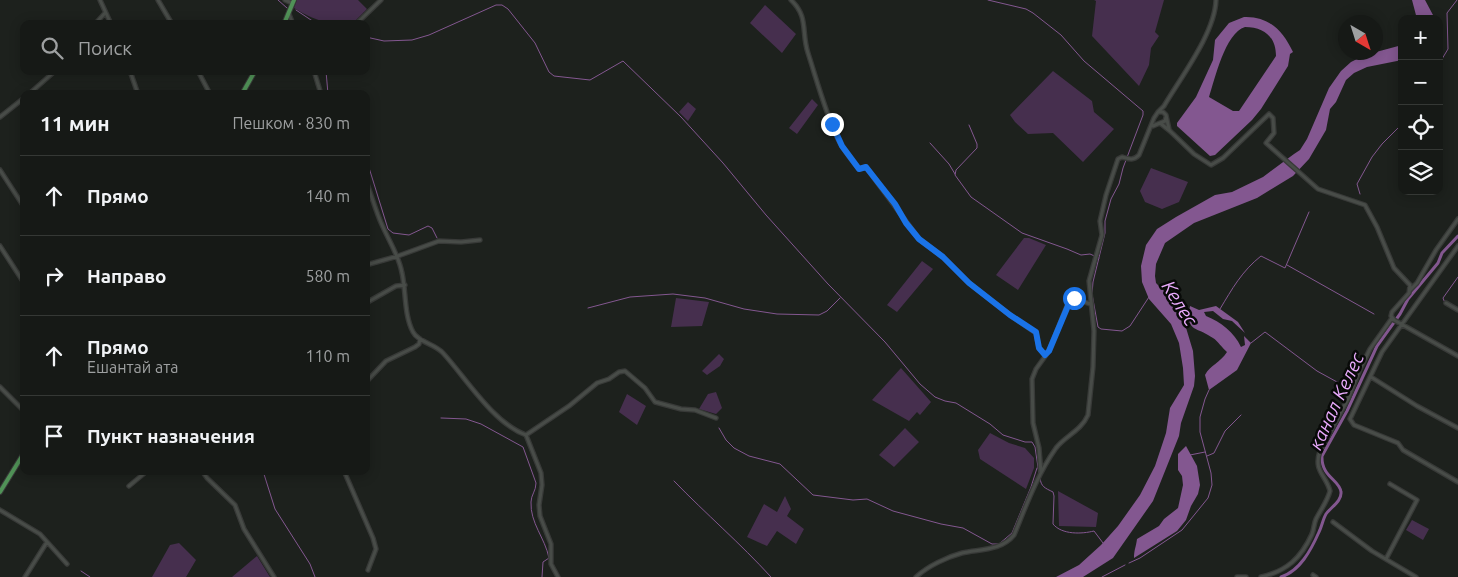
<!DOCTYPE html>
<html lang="ru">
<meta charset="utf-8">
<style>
:root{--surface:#161916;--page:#232623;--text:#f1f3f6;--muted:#9ea0a1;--line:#353835}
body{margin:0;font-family:Ubuntu,sans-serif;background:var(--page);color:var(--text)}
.controls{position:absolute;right:15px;top:15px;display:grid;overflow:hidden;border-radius:10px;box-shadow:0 2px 12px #0003}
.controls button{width:45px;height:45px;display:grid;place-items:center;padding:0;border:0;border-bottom:1px solid var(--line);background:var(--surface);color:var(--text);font:25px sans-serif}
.compass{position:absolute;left:1338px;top:15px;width:45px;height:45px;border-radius:50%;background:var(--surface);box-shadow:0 2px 12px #0003;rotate:141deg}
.stop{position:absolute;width:15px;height:15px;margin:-11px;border:4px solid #1a73e8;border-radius:50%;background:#fff}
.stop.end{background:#1a73e8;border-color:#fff;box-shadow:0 1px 5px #0008}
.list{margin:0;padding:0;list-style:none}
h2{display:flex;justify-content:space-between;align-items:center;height:65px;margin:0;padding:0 20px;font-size:21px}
h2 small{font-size:16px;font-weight:400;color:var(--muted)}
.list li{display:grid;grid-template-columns:32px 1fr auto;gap:15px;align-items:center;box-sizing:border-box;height:80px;padding:0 20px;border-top:1px solid var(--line)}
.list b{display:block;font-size:19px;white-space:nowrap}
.list p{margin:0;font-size:16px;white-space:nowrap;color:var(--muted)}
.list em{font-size:16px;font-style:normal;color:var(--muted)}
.icon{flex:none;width:28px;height:28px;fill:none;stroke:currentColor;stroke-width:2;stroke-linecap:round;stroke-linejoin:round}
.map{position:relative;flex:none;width:1458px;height:577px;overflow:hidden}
.search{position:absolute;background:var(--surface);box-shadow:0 2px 12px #0003;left:20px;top:20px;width:350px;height:55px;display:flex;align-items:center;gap:12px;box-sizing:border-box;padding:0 18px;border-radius:10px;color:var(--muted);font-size:19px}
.panel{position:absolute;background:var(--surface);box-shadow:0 2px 12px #0003;left:20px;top:90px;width:350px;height:385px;border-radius:10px}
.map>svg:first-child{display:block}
</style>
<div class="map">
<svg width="1458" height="577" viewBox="0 0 1458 577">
<rect width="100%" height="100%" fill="#1d211d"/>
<path fill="#462f4e" d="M297 0H358L367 9 352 24C328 24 315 21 294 8Z
M1094 0H1164L1155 32 1159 36 1151 48 1149 65 1139 86 1092 36 1096 1Z
M765 5 796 34 782 53 750 23Z
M1053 71 1092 101 1094 112 1114 129 1083 162 1053 133 1028 134 1015 122 1010 115Z
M812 99 818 105 797 134 789 128Z
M688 102 696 109 688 121 679 112Z
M1151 168 1188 182 1179 202 1162 209 1145 202 1140 191Z
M1024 238H1029L1046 245 1018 290 996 275Z
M922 261 933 269 897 312 887 305Z
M676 298 709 302 702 326 671 327Z
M719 354 724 359 720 366 707 375 702 371Z
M901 368 931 402 920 415 917 412 909 421 872 400Z
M716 392 722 408 716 414 699 409 708 394Z
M627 394 646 406 637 425 619 412Z
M905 428 919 442 894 467 879 455Z
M990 433 1009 443 1025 448 1034 458V468L1026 489 980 459 978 450Z
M1058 491 1098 513 1096 527 1059 526Z
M785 496 791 509 787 516 804 529 796 544 777 531 767 546 747 537 764 504 777 512Z
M1412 520 1429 529 1423 540 1406 530Z
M179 543 196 560 186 577H152L170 545Z
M257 556 270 577H232Z"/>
<path fill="#835790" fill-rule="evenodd" d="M1412 0H1425L1433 15 1432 19H1417Z
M1244 17C1269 16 1283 31 1293 52L1290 54 1288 66 1261 109 1252 120 1215 155 1210 156 1177 126V123L1196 97 1213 60 1215 40 1229 23ZM1245 27C1264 27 1276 37 1276 56L1239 111H1233L1209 97C1215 79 1225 33 1245 27Z
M1402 45V60L1367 67 1354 73 1346 80 1336 102 1330 109 1326 130 1309 159 1293 176 1257 198 1194 223 1165 243 1156 264 1155 276 1156 283 1163 290 1172 298 1179 301 1182 306 1184 321 1193 351 1195 376 1194 386 1181 423 1179 436 1153 501 1113 558 1083 577H1056L1079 565 1101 545 1118 526 1140 495 1155 466 1166 433 1170 408 1184 385 1183 368 1179 343 1171 324 1149 299 1142 282 1141 266 1146 245 1157 229 1176 217 1215 195 1232 192 1263 177 1294 154 1300 150 1307 139 1329 88 1341 71 1351 62 1365 55Z
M1190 306 1199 310 1216 306 1238 322 1245 333 1232 321 1223 319 1213 311 1204 312 1206 316C1221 322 1234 332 1241 347L1245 345 1244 336 1251 343 1237 370 1209 390 1205 375C1210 365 1220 363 1227 352 1222 348 1218 341 1213 338 1197 326 1185 333 1190 306Z
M1186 446 1197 466 1200 485 1198 494 1191 506 1186 520 1177 531 1134 558C1134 550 1136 547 1137 539L1159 526 1164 519 1178 508 1183 485 1182 476 1178 470V454Z"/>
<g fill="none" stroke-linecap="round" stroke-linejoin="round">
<path stroke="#835790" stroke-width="1" d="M278 0 287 8
M988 0 1026 9 1033 13 1061 35 1084 61 1143 111V115L1123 168 1119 184 1111 199 1105 221V233L1093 282 1092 294 1098 327 1101 329 1122 331 1130 326 1149 297
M296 10 317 24
M366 37 384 41 412 40 429 35 496 5H502L508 9 535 43 549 72 554 76 590 80 623 61 681 117 723 163 766 215 828 284 885 342 920 384 935 397 945 401 956 403 990 424 1003 435 1025 442H1032L1035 447 1039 474
M1439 64 1448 49 1447 13 1457 0
M326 71 328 94
M969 125 977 144V148L956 170 955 175 971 197 1022 233 1067 249 1081 255 1090 254 1099 258
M930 143 949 164 955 174
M366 158 388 229 393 233 409 235 428 226 432 228 437 238
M1360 194 1357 184 1372 157 1382 144 1402 124
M1287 265 1374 314
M1445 303 1443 298 1458 277
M588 308 630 297 673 294 705 298 744 309 777 314 819 315 827 311 840 298
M1220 309C1232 289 1242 271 1261 256L1285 268 1309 212
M1251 343 1265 332 1317 371 1348 388
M441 418 466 419 481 424 523 447 536 483C536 491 531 495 531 502 530 523 545 538 549 558L543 562 542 577
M719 428 726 440 734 448 749 456 780 464 813 495 853 500 867 499 893 511 941 524 963 528 992 544H999L1012 533 1031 487 1037 468
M1190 455 1205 452
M1207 456 1214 453 1225 431 1241 415
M263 471 275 509 310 564 315 577
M1040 478C1041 487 1045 488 1053 492L1054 496 1053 524C1062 535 1082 534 1094 531L1103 543
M674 481C706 514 740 543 771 577
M1129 563 1140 558 1182 530 1208 498 1212 485 1211 473 1200 432V417L1205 399 1209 390
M81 571 90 577
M1102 577 1125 565"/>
<path stroke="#835790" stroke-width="3" d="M1281 577C1300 571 1311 550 1319 532 1322 526 1323 519 1326 514 1331 507 1342 501 1341 492 1340 480 1321 477 1322 456L1347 411 1377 346 1400 314 1408 299 1438 263 1442 253 1458 236"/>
<g stroke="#383a38" stroke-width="5.5">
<path id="minor" d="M100 0 111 24
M158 0 172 24
M285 0 292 3
M791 0C809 17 801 32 808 53 817 81 825 111 837 137 842 149 851 159 859 169L866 167 919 239 943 257 969 283 1010 315 1036 333 1039 348 1045 355
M289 14 293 24
M95 24 105 13
M356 24 381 0
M130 71 138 94
M198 71 210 94
M314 71 321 94
M29 94 55 71
M1158 112 1164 106C1181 77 1215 33 1216 0
M0 117 24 98
M1154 118 1158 112H1163L1166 115 1169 129
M1160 123 1165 121 1166 117
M1153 126 1160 123 1170 131 1194 154 1211 165 1223 158 1269 114 1273 118 1274 133 1266 143 1318 189 1365 205 1377 227 1394 268 1410 285 1409 293 1392 312 1391 316 1394 320 1458 356
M0 170 24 207
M366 181C372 196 376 213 383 227 390 243 399 256 402 273 406 290 404 316 413 332 418 342 435 344 443 353 466 378 493 423 526 435
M0 246 24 283
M1458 246 1382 352 1350 419 1354 425 1398 443 1403 450 1458 482
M366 265 398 256 439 241 461 242 480 240
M1410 290 1417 283 1436 250 1458 219
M366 303 396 286 405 285
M1446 303 1458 310
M1371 377 1417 406 1458 428
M366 382 386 361 415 347 419 344 420 339
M0 387 24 411
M526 435 569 406 597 383 609 379 619 372 625 371 645 388 655 402 681 409 695 410 716 418
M526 435 541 473 542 485 539 505 540 516 551 544V564L558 577
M202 471 207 478 235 505 244 529 274 577
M344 471 373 538 376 549 368 570
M1041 473 1039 448 1033 423 1032 379 1036 369 1049 351 1069 301 1074 298 1090 304
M129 486 147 471
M0 510 40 534 67 564
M1333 522 1372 551 1416 577
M1386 559 1417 500 1390 484
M1313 575 1316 577
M25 577 47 542
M916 577C928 566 947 557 962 553 980 549 1001 551 1014 535 1026 506 1037 475 1056 448 1065 436 1081 431 1088 415L1093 367 1094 331 1089 281 1102 235 1100 221 1106 195 1118 159 1122 157C1129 159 1133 161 1139 155L1154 118
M1237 577H1246
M1261 577C1287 571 1301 558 1312 534 1314 529 1314 523 1316 519 1321 509 1327 502 1330 491 1326 475 1313 471 1320 451L1348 399 1360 369 1370 349 1392 318"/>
</g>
<g stroke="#383a38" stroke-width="6">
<path id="major" d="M284 24 294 0
M242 94 255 71
M0 492 24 453"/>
</g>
<use href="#minor" stroke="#484c48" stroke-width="3"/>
<use href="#major" stroke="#509257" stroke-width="4"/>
</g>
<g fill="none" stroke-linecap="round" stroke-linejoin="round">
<path stroke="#1a73e8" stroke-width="6" d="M832 124 842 146 859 169 866 167 895 204 906 223 919 239 943 257 969 283 1010 315 1036 332 1039 348 1045 355 1049 351 1070 301 1074 298"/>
</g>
<g text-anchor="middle" stroke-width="5" stroke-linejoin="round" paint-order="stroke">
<g font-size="19" font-style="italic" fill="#e9aafc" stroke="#080a08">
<text transform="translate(1180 303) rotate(58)" y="7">Келес</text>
<text transform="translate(1336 401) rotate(-65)" y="7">канал Келес</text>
</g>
</g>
</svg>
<div class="controls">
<button>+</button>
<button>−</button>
<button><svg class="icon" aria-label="locate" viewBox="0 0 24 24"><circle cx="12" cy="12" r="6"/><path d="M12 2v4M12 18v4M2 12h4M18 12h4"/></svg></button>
<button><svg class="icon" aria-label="layers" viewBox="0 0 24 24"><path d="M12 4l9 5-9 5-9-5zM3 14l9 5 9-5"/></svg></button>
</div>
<svg class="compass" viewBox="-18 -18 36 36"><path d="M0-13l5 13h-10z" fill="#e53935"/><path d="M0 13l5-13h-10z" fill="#9ea0a1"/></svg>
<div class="stop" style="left:1074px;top:298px"></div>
<div class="stop end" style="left:832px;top:124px"></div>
<div class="search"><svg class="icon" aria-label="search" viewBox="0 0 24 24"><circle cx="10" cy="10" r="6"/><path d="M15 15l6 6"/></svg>Поиск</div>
<section class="panel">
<h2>11 мин<small>Пешком · 830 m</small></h2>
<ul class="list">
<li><svg class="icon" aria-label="ahead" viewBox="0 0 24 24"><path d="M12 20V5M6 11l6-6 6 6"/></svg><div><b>Прямо</b></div><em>140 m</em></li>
<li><svg class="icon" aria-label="right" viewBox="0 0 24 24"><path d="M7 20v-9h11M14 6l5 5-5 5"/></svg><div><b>Направо</b></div><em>580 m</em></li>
<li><svg class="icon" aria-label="ahead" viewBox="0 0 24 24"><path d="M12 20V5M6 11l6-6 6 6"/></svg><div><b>Прямо</b><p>Ешантай ата</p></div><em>110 m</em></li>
<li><svg class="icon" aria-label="arrive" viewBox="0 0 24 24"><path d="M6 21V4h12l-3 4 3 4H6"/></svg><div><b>Пункт назначения</b></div></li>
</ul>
</section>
</div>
